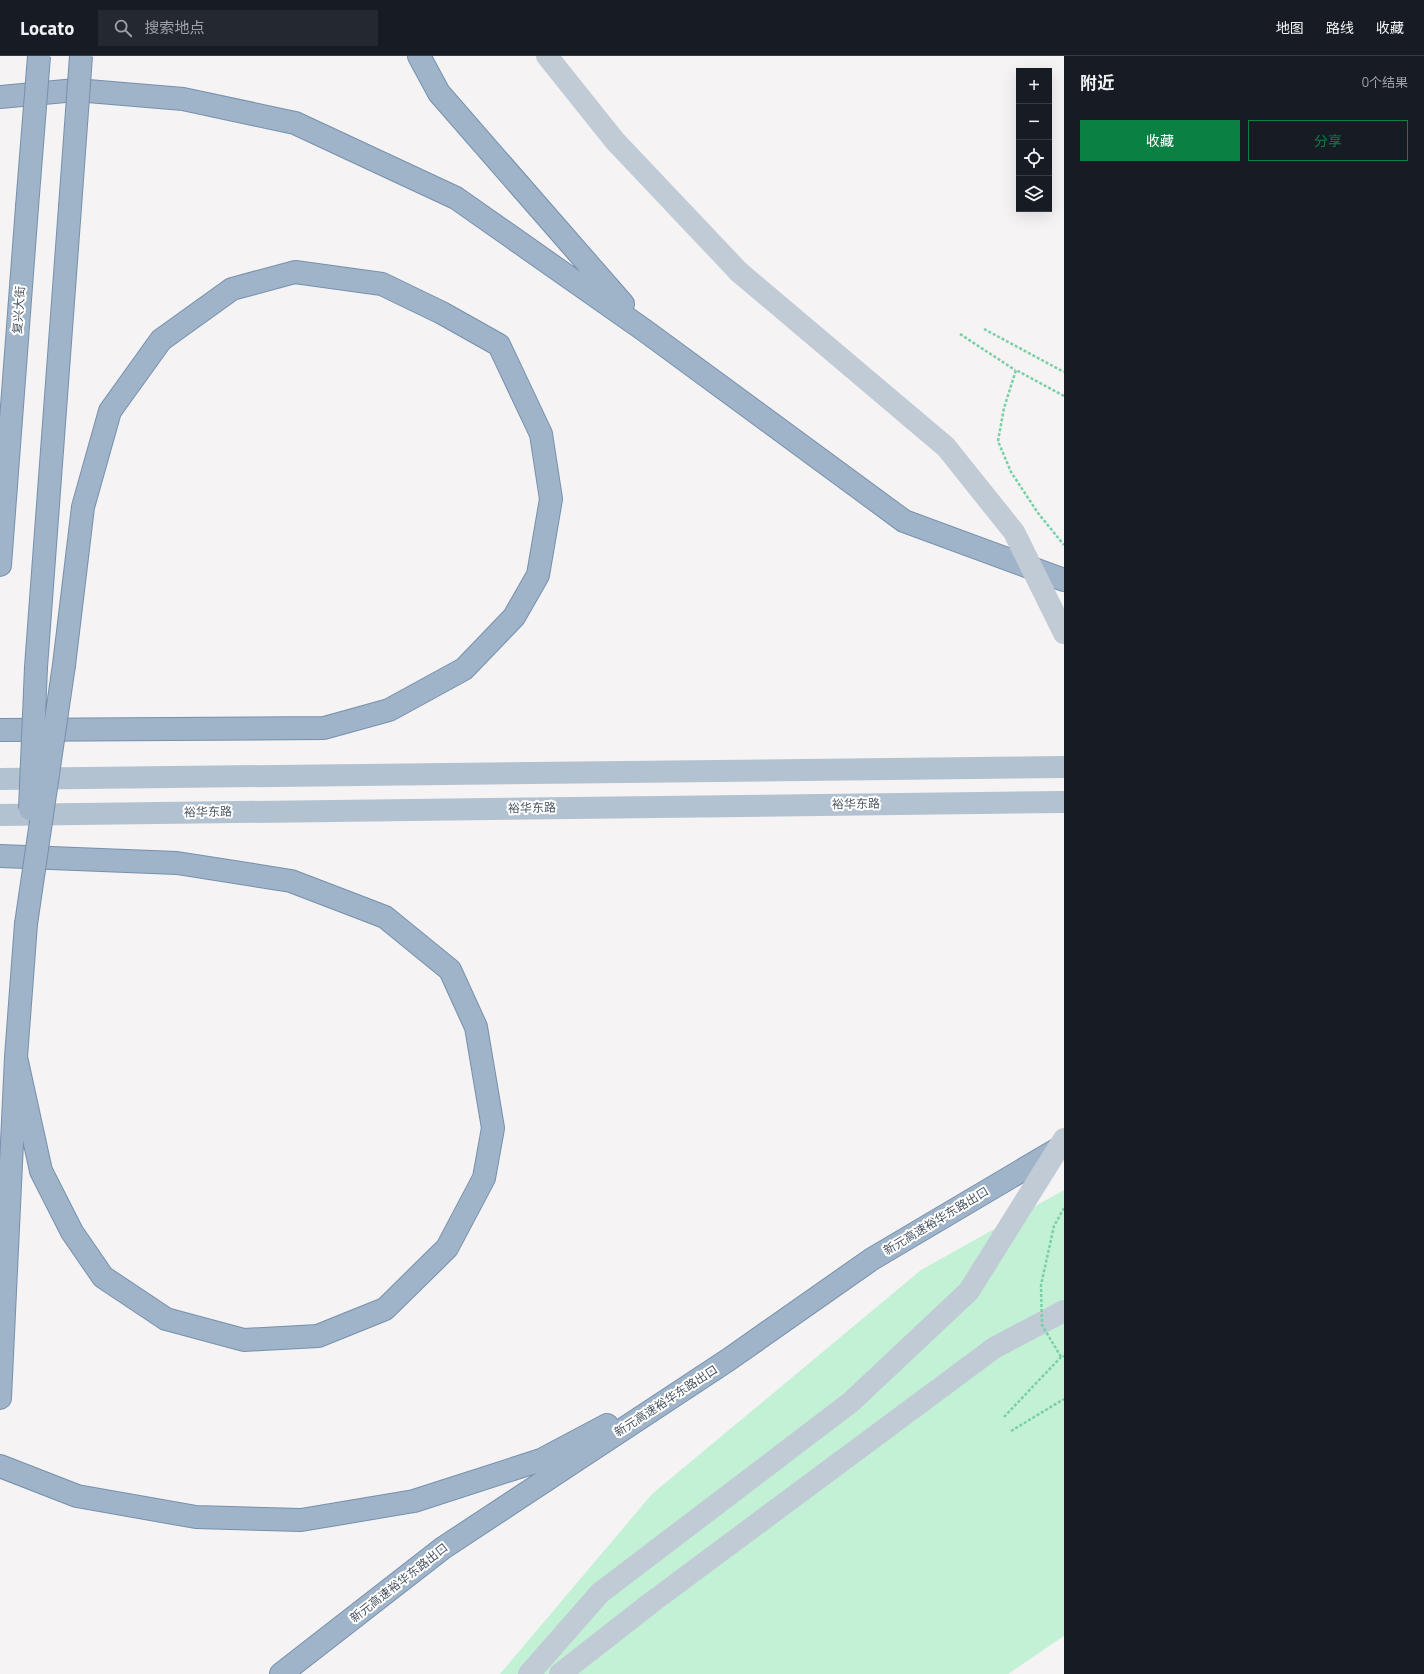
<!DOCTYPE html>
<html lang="zh">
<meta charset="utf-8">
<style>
:root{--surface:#171b24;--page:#242831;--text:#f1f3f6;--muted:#9ea1a6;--line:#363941;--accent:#0b8043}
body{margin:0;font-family:"Titillium Web","Noto Sans SC",sans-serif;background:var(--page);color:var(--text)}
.controls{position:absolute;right:12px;top:12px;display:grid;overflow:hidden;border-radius:0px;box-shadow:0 4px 16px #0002}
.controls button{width:36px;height:36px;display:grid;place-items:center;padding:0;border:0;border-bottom:1px solid var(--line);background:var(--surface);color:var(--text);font:20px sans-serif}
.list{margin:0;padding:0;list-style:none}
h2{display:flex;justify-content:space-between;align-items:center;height:52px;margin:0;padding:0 16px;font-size:17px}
h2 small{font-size:13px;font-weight:400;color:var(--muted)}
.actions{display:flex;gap:8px;padding:12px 16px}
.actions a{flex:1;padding:9px 0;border:1px solid var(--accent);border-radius:0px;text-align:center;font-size:14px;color:var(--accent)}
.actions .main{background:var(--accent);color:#fff}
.icon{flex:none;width:22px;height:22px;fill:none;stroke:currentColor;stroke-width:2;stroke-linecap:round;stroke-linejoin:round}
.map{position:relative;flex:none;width:1064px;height:1618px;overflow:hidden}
header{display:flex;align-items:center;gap:24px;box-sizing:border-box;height:56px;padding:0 20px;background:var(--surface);border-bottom:1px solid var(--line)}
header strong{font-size:19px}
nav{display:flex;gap:22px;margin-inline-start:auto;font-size:14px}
.search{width:280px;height:36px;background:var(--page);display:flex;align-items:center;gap:10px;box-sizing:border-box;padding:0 14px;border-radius:0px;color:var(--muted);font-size:15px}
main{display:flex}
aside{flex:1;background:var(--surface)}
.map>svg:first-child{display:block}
</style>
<header>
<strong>Locato</strong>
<div class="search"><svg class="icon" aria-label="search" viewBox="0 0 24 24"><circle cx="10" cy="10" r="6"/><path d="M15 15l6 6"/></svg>搜索地点</div>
<nav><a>地图</a><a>路线</a><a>收藏</a></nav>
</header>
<main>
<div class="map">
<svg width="1064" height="1618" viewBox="0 0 1064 1618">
<rect width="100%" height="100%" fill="#f5f3f3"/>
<path fill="#c3f1d5" d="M1064 1134V1580L1008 1618H500L652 1438 921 1214Z"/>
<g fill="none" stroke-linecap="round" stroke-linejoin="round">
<g stroke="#7690ad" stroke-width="24">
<path id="trunk" d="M419 0 439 37 623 248
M0 41 76 34 183 43 295 67 456 142 644 274 904 465 1064 524
M0 509 27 151
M36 611 70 151
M0 674 324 672 389 654 464 613 514 561 538 519 551 443 541 378 499 289 442 257 382 228 295 216 232 233 161 284 110 355 83 451 64 609
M0 800 177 807 291 825 385 861 450 914 476 971 493 1072 484 1122 447 1192 385 1253 318 1280 244 1284 166 1263 103 1221 72 1176 41 1115 16 1001
M0 1342 16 1001 26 868
M0 1410 77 1440 196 1461 301 1464 414 1445 541 1404 607 1369
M281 1618 443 1492 728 1304 872 1203 1063 1090"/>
</g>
<path stroke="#7ad0a6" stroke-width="2.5" stroke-dasharray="3 2" stroke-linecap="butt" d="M984 273 1064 316
M960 278 1015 314
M1064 340 1016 314 1004 352 998 385 1011 416 1038 457 1064 489
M1004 1361 1061 1301
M1011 1375 1064 1343"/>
<path stroke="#c1cbd6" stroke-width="22" d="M547 0 615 85 739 216
M529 1618 600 1537
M560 1618 652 1546 994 1292 1064 1255"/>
<path stroke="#b3c2d1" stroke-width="22" d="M0 723 1064 711
M0 759 1064 746"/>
<use href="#trunk" stroke="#9fb4c9" stroke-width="22"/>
<g stroke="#7690ad" stroke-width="24" stroke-linecap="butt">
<path id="trunk-bridge" d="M27 151 39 0
M70 151 81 0
M30 753 36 611
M26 868 64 609"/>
</g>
<path stroke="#7ad0a6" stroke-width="2.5" stroke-dasharray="3 2" stroke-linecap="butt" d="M1064 1152 1054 1170 1041 1229 1042 1269 1061 1301 1064 1300"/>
<path stroke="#c1cbd6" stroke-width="22" d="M739 216 946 391 1014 476 1064 577
M600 1537 851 1346 969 1235 1064 1083"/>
<use href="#trunk-bridge" stroke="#9fb4c9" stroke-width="22"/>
</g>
<g text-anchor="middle" stroke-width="4" stroke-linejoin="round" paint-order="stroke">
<g font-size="12" fill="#4a5661" stroke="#fff">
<text transform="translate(19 254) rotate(-86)" y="4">复兴大街</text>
<text transform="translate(856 748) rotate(-1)" y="4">裕华东路</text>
<text transform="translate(532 752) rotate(-1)" y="4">裕华东路</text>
<text transform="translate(208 756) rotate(-1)" y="4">裕华东路</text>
<text transform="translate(936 1165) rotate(-31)" y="4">新元高速裕华东路出口</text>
<text transform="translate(666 1345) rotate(-33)" y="4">新元高速裕华东路出口</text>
<text transform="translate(399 1527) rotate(-38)" y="4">新元高速裕华东路出口</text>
</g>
</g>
</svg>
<div class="controls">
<button>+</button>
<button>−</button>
<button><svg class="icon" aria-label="locate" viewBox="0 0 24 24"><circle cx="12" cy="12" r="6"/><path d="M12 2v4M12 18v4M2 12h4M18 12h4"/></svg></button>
<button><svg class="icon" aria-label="layers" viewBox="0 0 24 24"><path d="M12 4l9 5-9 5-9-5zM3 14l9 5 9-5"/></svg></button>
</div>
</div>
<aside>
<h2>附近<small>0个结果</small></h2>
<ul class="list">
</ul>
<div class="actions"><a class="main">收藏</a><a>分享</a></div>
</aside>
</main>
